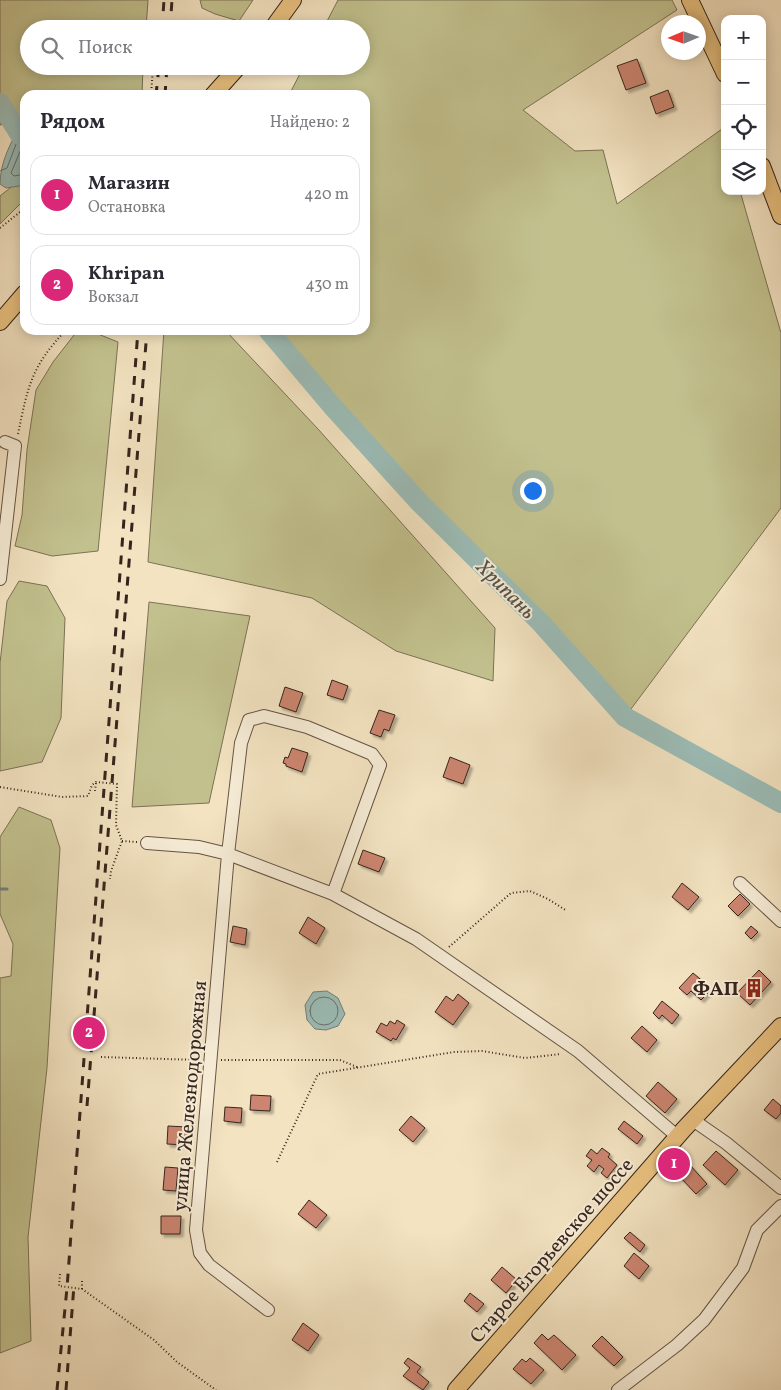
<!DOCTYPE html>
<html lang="ru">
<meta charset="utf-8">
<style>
:root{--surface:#fff;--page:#f7f7f7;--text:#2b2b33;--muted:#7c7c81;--line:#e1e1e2;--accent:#db2777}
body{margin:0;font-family:Vollkorn,serif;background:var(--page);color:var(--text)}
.controls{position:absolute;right:15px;top:15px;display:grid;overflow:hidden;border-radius:10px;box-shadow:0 2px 12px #0003}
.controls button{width:45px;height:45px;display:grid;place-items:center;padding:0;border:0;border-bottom:1px solid var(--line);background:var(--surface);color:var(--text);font:25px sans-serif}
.compass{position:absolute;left:661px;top:15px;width:45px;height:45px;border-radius:50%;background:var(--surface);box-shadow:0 2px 12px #0003;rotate:268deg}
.you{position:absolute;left:532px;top:490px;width:18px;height:18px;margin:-12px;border:4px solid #fff;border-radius:50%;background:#1a73e8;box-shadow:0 0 0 8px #1a73e833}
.badge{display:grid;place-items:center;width:32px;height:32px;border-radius:50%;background:var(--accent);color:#fff;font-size:16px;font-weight:700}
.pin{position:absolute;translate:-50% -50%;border:2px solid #fff;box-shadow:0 1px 5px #0006}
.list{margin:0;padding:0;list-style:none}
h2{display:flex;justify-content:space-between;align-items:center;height:65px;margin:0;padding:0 20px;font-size:21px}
h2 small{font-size:16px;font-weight:400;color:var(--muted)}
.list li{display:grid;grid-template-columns:32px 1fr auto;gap:15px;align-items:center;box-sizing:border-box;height:80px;margin:0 10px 10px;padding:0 10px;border:1px solid var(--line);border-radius:15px}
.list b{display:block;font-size:19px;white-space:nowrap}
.list p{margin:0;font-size:16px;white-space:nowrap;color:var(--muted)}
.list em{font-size:16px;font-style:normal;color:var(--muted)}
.icon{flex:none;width:28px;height:28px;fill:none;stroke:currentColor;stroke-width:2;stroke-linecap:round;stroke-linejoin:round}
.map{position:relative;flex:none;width:781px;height:1390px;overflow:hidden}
.search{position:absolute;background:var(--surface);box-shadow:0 2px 12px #0003;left:20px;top:20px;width:350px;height:55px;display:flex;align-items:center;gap:12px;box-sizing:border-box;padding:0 18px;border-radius:28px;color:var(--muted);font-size:19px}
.panel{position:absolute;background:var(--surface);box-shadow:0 2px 12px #0003;left:20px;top:90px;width:350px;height:245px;border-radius:15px}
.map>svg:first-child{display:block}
</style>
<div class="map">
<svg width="781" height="1390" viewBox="0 0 781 1390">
<defs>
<filter id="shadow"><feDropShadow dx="3" dy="3" stdDeviation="1" flood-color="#0004"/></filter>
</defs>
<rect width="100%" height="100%" fill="#f3e3c1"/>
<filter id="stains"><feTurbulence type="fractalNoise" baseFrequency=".004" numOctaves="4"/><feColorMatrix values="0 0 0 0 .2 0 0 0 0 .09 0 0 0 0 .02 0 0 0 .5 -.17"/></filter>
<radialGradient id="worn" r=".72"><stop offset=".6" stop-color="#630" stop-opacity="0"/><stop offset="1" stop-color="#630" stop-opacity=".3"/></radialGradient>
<path fill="#c2c18e" stroke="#7c7256" d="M0 0H148L146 29H29V66H143L142 95H25V120L0 125Z
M200 0H253L239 21 215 14 202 8Z
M338 0H672L677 10 523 110 575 151 603 150 617 204 722 129 725 140V191H740L781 333V508L625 717 541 623 418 502 333 407 268 330H365V95H289L304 66H361V29H323Z
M25 176V199L0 224V196Z
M78 330H88L118 342 98 551 52 556 15 546 22 515 27 450 36 390 53 362Z
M164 330H225L318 429 495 628 493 681 396 651 312 598 148 562Z
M19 581 47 586 65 618 61 718 42 762 0 771V663L7 601Z
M149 602 250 616 209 803 132 807Z
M19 807 51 820 60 848 47 1068 28 1237 31 1341 0 1353V978L11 976 13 944 0 914V837Z"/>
<path fill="#9cbdb8" stroke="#73807a" d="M23 123H25V185L6 188 0 184C0 163 11 140 23 123Z
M327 991 338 998 345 1014 338 1026 326 1030 315 1029 307 1020 305 1005 313 992Z"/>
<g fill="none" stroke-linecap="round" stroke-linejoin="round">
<path stroke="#68706a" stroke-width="1" d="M25 140 11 173 14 176 25 174
M0 171 7 168 18 139 25 129
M310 1011a14 14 0 1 1 28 0a14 14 0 1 1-28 0Z"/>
<path stroke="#73807a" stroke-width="3" d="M0 889H7"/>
<path stroke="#9cbdb8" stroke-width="20" d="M0 103 20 135 25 137
M268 330 333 407 419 502 541 623 625 717 781 803"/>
</g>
<path fill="#cc8570" stroke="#35241d" filter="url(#shadow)" d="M637 59 646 83 626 90 617 66Z
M668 90 674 107 656 114 650 97Z
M332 680 348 686 343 700 327 695Z
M285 687 303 693 296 712 279 706Z
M379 710 395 715 389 731 384 729 381 737 370 733Z
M292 748 308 753 302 772 286 766V764L283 763 285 757 288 758Z
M450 757 470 765 463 784 443 777Z
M363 850 385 858 379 872 358 864Z
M682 883 699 897 688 910 672 897Z
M740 894 750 904 738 916 728 906Z
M308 917 325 928 316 944 299 933Z
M233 926 247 929 245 945 230 942Z
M751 926 758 932 751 939 745 933Z
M759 970 771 982 750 1005 737 993Z
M693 973 712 989 701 1000 691 991 687 995 679 988Z
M458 994 469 1003 453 1025 435 1012 446 996 453 1001Z
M662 1001 679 1015 672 1024 662 1015 659 1019 653 1013Z
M397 1020 405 1025 396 1040 393 1038 391 1041 376 1032 381 1023 387 1026 390 1021 395 1024Z
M642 1026 657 1040 647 1052 631 1038Z
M658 1082 677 1099 665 1113 646 1096Z
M251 1095 271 1096 270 1111 250 1110Z
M773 1099 781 1106V1113L776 1119 764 1110Z
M225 1107 242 1108 241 1123 224 1121Z
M411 1116 425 1128 413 1142 399 1130Z
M624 1121 643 1136 637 1144 618 1129Z
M168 1126 187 1127V1145L167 1144Z
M602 1148 610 1154 608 1157 617 1165 607 1178 601 1173 604 1169 599 1165 594 1172 587 1166 592 1160 586 1156 591 1149 597 1154Z
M716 1151 738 1170 725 1185 703 1165Z
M690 1165 707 1184 696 1194 679 1176Z
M165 1167 178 1168 176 1191 163 1190Z
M309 1200 327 1215 316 1228 298 1214Z
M161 1216H181L180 1234H161Z
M630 1232 645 1245 640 1252 624 1238Z
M634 1253 649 1266 639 1279 624 1266Z
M502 1267 517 1280 506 1293 491 1280Z
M470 1293 484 1304 477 1312 464 1301Z
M303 1323 319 1335 308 1351 292 1340Z
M542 1334 548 1340 554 1335 576 1355 562 1370 534 1343Z
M602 1336 623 1357 614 1366 592 1346Z
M408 1358 421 1367 417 1372 429 1382 423 1390 403 1376 410 1368 404 1363Z
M530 1358 544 1370 531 1384 513 1369 522 1359 526 1362Z"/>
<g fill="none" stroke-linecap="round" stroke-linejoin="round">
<g stroke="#645446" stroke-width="14">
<path id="minor" d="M0 579 15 446 5 442
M147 843 199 847 228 854 333 894 416 939 578 1051 678 1137
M740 883 781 921
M693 1120 726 1143 781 1188
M268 1310 209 1265 200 1253 196 1230 228 854 241 743 249 720 264 716 307 727 372 754 380 765 333 894
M618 1390 677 1345 704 1320 743 1268 757 1230 781 1206"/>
</g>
<g stroke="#35241d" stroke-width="18">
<path id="major" d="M690 0 725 74
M272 29 293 0
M213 95 239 66
M762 166 781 216
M0 322 25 293
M456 1390 684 1129 781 1026"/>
</g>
<path stroke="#35241d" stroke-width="2" stroke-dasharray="1 2.5" stroke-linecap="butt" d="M151 95 153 67
M0 228 25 208
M18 434C28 386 31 367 66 330
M0 787 62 797 88 796 92 785 96 782 117 784 116 825 122 841 111 871 110 879
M95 791 96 783
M122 841 137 842
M449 947 511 893 530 891 548 899 567 911
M101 1057 199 1060
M221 1060H340L357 1067
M277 1162 318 1074 454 1052 482 1051 525 1058 561 1054
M60 1274 59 1286 82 1289 154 1340 177 1362 216 1390
M82 1289V1281"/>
<use href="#minor" stroke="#f7edd7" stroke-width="12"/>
<use href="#major" stroke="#eac280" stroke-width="16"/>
<path stroke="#35241d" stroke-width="3" stroke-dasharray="9 9" stroke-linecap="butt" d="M162 29 164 0
M170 29 172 0
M156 95 159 66
M165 95 167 66
M87 1106 147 330
M57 1390 67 1288 138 330
M66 1390 74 1285"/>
</g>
<defs>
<g id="building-bare" transform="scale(1.5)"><path d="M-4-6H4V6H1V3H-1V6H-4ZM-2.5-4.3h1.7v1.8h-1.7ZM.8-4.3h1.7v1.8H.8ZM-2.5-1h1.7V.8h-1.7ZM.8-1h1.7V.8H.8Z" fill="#8f2418" stroke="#f7edd7" stroke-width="2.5" paint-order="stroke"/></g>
</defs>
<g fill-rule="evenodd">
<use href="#building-bare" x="754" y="988"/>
</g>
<g text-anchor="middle" stroke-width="4" stroke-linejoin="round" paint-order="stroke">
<g font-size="20" font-weight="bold" fill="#35241d" stroke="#f7edd7" text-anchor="end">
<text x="739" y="995">ФАП</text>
</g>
<g font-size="20" fill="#35241d" stroke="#f7edd7">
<text transform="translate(189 1096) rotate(-85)" y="7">улица Железнодорожная</text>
<text transform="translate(551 1250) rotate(-49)" y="7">Старое Егорьевское шоссе</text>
</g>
<g font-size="21" font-style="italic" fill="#54524c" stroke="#f7edd7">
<text transform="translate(506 589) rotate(45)" y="7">Хрипань</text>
</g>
</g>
<rect width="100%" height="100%" filter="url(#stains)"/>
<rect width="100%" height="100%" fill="url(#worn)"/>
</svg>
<div class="controls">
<button>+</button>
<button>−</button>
<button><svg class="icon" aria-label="locate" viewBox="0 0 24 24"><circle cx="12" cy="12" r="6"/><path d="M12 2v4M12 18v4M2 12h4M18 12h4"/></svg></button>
<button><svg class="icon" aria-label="layers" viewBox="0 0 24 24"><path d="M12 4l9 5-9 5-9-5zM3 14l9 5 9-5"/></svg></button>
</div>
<svg class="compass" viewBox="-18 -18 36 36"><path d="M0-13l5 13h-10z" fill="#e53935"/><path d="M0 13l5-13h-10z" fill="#7c7c81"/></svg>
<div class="you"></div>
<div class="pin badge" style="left:674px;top:1164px">1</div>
<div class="pin badge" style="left:89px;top:1033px">2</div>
<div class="search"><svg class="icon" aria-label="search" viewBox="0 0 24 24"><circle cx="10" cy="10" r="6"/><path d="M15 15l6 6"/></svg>Поиск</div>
<section class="panel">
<h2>Рядом<small>Найдено: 2</small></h2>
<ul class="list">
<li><span class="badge">1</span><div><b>Магазин</b><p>Остановка</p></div><em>420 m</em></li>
<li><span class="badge">2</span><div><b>Khripan</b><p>Вокзал</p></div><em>430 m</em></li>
</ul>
</section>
</div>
